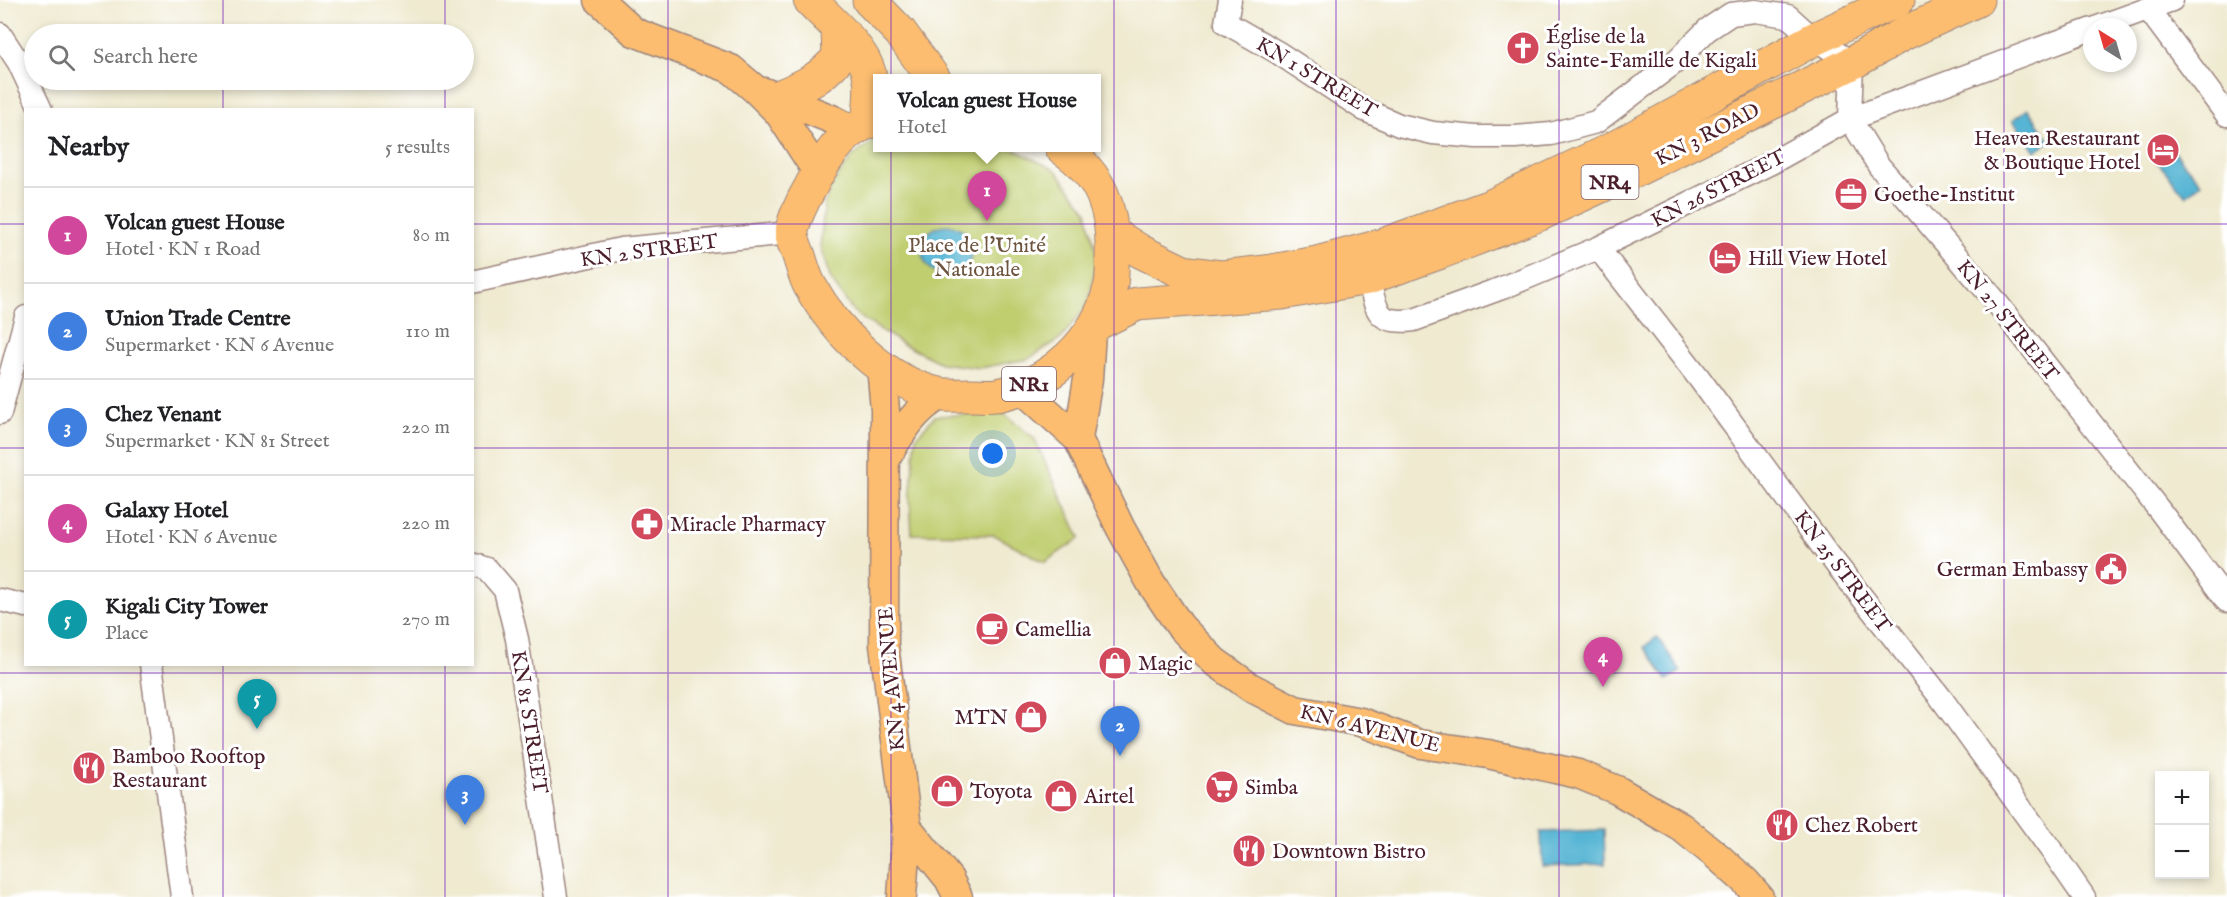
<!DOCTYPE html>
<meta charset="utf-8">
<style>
:root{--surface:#fff;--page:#f6f6f6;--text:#202124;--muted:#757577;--line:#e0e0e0;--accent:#d1495b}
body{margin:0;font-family:"IM FELL English",serif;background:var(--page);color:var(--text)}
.controls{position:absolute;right:18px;bottom:18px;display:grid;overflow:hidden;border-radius:0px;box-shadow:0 3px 9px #0003}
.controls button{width:54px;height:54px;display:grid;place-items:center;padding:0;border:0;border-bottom:2px solid var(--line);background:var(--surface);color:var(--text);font:30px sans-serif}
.compass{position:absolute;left:2083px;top:18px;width:54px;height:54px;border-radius:50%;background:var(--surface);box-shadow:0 3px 9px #0003;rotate:323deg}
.you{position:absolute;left:993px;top:454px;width:21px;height:21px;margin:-15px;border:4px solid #fff;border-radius:50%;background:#1a73e8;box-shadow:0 0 0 9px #1a73e833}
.badge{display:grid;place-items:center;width:39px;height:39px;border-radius:50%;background:var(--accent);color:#fff;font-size:20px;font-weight:700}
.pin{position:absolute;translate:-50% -50px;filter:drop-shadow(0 2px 3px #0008)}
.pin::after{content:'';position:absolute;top:32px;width:21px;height:18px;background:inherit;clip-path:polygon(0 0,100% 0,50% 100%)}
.popup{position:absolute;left:873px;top:74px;width:228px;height:78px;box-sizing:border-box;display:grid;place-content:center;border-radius:0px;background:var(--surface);filter:drop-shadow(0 2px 4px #0005);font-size:20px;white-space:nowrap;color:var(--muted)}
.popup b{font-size:22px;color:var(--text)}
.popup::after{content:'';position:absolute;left:50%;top:100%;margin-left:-12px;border:12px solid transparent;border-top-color:var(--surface)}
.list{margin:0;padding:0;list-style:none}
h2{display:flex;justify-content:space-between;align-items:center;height:78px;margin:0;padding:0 24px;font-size:26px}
h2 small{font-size:20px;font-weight:400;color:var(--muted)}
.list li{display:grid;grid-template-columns:39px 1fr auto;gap:18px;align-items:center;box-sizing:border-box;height:96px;padding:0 24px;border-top:2px solid var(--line)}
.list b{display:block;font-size:22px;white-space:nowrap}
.list p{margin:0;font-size:20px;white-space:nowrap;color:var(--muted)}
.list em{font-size:20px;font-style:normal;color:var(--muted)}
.icon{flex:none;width:33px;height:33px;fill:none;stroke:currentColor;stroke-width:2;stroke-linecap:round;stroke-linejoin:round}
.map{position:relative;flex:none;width:2227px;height:897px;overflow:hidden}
.search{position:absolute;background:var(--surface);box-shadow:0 3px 9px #0003;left:24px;top:24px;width:450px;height:66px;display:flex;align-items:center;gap:15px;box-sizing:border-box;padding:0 21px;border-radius:33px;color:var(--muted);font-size:22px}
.panel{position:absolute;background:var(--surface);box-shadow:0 3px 9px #0003;left:24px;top:108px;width:450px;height:558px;border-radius:0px}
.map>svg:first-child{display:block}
</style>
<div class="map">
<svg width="2227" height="897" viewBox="0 0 2227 897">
<rect width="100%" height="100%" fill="#fff"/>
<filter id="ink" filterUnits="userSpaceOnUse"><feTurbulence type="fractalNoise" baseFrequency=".0167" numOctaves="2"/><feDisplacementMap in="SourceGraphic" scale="12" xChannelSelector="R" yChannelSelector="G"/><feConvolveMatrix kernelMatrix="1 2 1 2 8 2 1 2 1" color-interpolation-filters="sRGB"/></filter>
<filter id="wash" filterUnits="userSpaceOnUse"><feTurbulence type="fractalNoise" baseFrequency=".008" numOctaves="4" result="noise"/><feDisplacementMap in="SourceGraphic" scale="24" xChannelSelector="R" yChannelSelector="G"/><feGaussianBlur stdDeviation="1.35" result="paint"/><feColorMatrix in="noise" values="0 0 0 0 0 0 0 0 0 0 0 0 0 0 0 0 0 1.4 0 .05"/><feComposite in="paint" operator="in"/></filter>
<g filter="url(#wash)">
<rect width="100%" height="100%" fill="#efead0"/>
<path fill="#c0ce6f" stroke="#85764d" stroke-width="1.5" d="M877 139 878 148H1011L1056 170 1087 211 1097 258 1088 303 1062 338 1028 359 980 368 941 363 903 344 866 321 853 311 831 280 820 247 825 201 835 180 853 156Z
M1003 413 1034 438 1080 538 1045 562 994 535 912 534 910 500 916 437 935 416Z"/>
<path fill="#56b5d4" stroke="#506a80" stroke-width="1.5" d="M2028 109 2050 141 2035 151 2013 120Z
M2171 148 2201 183 2186 196 2156 160Z
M922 250a25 25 0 1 1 50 0a25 25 0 1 1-50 0Z
M1657 637 1681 671 1667 680 1644 647Z
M1604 830 1605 864 1542 866 1541 832Z"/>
</g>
<g filter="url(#ink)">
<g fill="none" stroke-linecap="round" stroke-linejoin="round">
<g stroke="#9c847e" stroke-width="25">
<path id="minor" d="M1230 0 1226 23 1277 52 1365 110 1399 125 1433 133 1476 137H1515L1551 134 1596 122 1674 63 1707 30 1731 14 1755 11 1788 16 1809 35 1852 63 1850 119 1879 166 1993 298 2160 511 2227 601
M2148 9 2227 115
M2098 27 2172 0
M0 34 19 63 41 110
M1598 248 1699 378 1825 550 1941 698 2057 858 2084 897
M1368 278C1377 310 1375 325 1414 320L1502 288 1598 248 1771 163 1850 119 2092 29
M472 282 621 249 791 233
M0 413 26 317
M472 564 487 569 505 590 517 639 556 897
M0 600 26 606
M151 664 182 897"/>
</g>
<g stroke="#9c847e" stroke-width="31">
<path id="major" d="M599 0 634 32 731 69 756 90 779 113 818 173
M764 92 834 120 853 130
M881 366 885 410 884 645 907 827 902 897
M1021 388 1078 439 1120 527 1151 583 1180 626 1214 661 1250 687 1295 710 1361 722 1420 744 1488 754 1578 774 1617 790 1681 827 1717 856 1745 881 1759 897
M1078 439 1088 379 1091 333
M885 459C903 431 912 412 941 395
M907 827 949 879 958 897"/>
</g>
<g stroke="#9c847e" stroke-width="35">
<path id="highway" d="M810 0C829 20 867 51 870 78 872 93 870 107 868 121
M869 0 900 32 934 79
M778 97C806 85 819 80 839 57L838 30
M878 120C846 124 823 162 810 188 804 198 791 224 792 234 792 241 797 249 799 256 802 265 805 277 810 286 837 333 884 381 938 394 948 396 960 395 970 395 979 395 989 396 997 395 1051 384 1097 341 1110 288 1113 279 1112 267 1112 257 1114 210 1101 174 1062 148
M1113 234 1140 251 1183 272 1222 277 1266 272 1317 263 1377 247 1491 206 1612 149 1814 39 1898 0
M1096 324 1137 304 1282 293 1368 278 1441 252 1540 214 1640 168 1852 63 1905 33 1977 0"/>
</g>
<use href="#minor" stroke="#fff" stroke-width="22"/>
<use href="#major" stroke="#fcbd6f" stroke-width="28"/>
<use href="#highway" stroke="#fcbd6f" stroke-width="33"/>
</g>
</g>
<path fill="none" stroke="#7b2cbf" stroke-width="1.5" stroke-opacity="0.55" d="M223 0V34M445 0V34M668 0V897M891 0V897M1114 0V897M1336 0V897M1559 0V897M1782 0V897M2004 0V897M223 80V110M445 80V110M0 224H26M472 224H2227M0 448H26M472 448H2227M223 664V897M445 664V897M0 673H2227"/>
<defs>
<g id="church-disc" transform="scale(1.725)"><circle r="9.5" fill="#d1495b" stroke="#fff"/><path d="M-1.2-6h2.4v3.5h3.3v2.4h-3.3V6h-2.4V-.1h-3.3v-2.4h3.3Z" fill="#fff"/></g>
<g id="hotel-disc" transform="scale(1.725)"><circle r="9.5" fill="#d1495b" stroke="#fff"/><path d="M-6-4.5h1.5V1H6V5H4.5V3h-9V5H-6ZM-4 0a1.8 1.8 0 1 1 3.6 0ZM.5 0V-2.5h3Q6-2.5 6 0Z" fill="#fff"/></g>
<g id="office-disc" transform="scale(1.725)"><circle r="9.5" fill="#d1495b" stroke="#fff"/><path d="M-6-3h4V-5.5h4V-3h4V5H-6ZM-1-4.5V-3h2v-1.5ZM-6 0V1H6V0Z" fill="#fff"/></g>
<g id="pharmacy-disc" transform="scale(1.725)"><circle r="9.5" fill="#d1495b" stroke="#fff"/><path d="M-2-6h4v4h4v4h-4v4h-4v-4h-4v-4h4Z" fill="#fff"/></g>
<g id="civic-disc" transform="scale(1.725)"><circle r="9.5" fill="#d1495b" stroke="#fff"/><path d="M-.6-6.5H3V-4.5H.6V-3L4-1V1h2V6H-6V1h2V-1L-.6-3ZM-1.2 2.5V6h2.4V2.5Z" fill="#fff"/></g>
<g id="cafe-disc" transform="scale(1.725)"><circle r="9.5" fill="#d1495b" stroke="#fff"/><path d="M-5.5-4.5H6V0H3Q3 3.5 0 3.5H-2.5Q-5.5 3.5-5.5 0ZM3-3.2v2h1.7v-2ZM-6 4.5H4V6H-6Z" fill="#fff"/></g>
<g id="shop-disc" transform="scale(1.725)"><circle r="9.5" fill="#d1495b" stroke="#fff"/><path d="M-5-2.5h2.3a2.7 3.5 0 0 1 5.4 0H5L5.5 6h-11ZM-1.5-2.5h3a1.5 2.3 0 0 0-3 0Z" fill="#fff"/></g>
<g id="restaurant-disc" transform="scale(1.725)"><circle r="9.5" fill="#d1495b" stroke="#fff"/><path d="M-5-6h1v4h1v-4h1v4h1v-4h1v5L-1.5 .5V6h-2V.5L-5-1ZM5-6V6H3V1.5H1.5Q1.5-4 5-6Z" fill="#fff"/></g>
<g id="supermarket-disc" transform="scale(1.725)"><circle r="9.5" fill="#d1495b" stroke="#fff"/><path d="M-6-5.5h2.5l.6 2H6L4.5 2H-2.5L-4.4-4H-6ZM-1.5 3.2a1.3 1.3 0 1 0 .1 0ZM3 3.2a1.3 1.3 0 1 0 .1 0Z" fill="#fff"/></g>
</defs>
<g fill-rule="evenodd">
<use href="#church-disc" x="1523" y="48"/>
<use href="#hotel-disc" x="2163" y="150"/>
<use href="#office-disc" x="1851" y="194"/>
<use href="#hotel-disc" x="1725" y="258"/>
<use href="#pharmacy-disc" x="647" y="524"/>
<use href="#civic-disc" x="2111" y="569"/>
<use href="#cafe-disc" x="992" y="629"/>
<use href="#shop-disc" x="1115" y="663"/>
<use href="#shop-disc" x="1031" y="717"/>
<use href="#restaurant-disc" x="89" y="768"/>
<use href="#supermarket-disc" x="1222" y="787"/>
<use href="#shop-disc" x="947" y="791"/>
<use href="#shop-disc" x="1061" y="796"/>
<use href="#restaurant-disc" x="1782" y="825"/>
<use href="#restaurant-disc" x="1249" y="851"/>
</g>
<g text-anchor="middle" stroke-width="6" stroke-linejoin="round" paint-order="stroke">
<g fill="#fff" stroke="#80626b" stroke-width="1.5">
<rect x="1581.5" y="165" width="57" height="34" rx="4.5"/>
<rect x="1002" y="367" width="54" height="34" rx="4.5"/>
</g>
<g font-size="20" font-weight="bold" fill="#4a1f2b">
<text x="1610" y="189">NR4</text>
<text x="1029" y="391">NR1</text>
</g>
<g font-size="21" fill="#4a1f2b" stroke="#fff" text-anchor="start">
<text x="1546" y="43">Église de la<tspan x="1546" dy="24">Sainte-Famille de Kigali</tspan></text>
<text x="2140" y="145" text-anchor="end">Heaven Restaurant<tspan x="2140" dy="24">&amp; Boutique Hotel</tspan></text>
<text x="1874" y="201">Goethe-Institut</text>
<text x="1748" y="265">Hill View Hotel</text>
<text x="670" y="531">Miracle Pharmacy</text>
<text x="2088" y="576" text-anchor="end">German Embassy</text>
<text x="1015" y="636">Camellia</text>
<text x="1138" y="670">Magic</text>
<text x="1008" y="724" text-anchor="end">MTN</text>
<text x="112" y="763">Bamboo Rooftop<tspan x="112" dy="24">Restaurant</tspan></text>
<text x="1245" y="794">Simba</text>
<text x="970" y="798">Toyota</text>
<text x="1084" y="803">Airtel</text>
<text x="1805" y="832">Chez Robert</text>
<text x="1272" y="858">Downtown Bistro</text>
</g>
<g font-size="21" fill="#4a1f2b" stroke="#fff">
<text transform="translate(1317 77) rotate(31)" y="7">KN 1 STREET</text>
<text transform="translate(1707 134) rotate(-27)" y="7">KN 3 ROAD</text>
<text transform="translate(1718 188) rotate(-27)" y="7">KN 26 STREET</text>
<text transform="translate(649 250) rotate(-8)" y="7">KN 2 STREET</text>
<text transform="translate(2008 320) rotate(51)" y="7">KN 27 STREET</text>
<text transform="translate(1843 571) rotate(53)" y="7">KN 25 STREET</text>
<text transform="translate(891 679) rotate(-95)" y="7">KN 4 AVENUE</text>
<text transform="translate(530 722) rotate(81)" y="7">KN 81 STREET</text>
<text transform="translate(1370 728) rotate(14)" y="7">KN 6 AVENUE</text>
</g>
<g font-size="21" fill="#6d543f" stroke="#fff">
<text x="977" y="252">Place de l'Unité<tspan x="977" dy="24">Nationale</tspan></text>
</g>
</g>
</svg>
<div class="controls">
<button>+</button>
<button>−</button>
</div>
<svg class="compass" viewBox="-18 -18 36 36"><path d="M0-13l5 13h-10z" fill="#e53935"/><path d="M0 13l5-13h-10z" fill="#757577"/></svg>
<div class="you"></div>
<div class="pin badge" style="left:987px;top:221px;background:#d1479c">1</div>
<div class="popup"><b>Volcan guest House</b>Hotel</div>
<div class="pin badge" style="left:1120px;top:756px;background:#3f7fe0">2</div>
<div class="pin badge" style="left:465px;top:825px;background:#3f7fe0">3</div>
<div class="pin badge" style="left:1603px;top:687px;background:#d1479c">4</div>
<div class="pin badge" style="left:257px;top:729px;background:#0f9aa8">5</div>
<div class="search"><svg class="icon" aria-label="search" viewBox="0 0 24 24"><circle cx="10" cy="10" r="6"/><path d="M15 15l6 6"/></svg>Search here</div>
<section class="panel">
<h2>Nearby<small>5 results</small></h2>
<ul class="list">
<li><span class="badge" style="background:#d1479c">1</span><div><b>Volcan guest House</b><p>Hotel · KN 1 Road</p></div><em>80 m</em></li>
<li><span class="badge" style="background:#3f7fe0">2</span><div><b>Union Trade Centre</b><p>Supermarket · KN 6 Avenue</p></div><em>110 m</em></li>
<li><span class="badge" style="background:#3f7fe0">3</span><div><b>Chez Venant</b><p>Supermarket · KN 81 Street</p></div><em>220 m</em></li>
<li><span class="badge" style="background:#d1479c">4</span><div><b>Galaxy Hotel</b><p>Hotel · KN 6 Avenue</p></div><em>220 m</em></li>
<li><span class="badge" style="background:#0f9aa8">5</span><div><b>Kigali City Tower</b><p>Place</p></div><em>270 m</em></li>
</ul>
</section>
</div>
